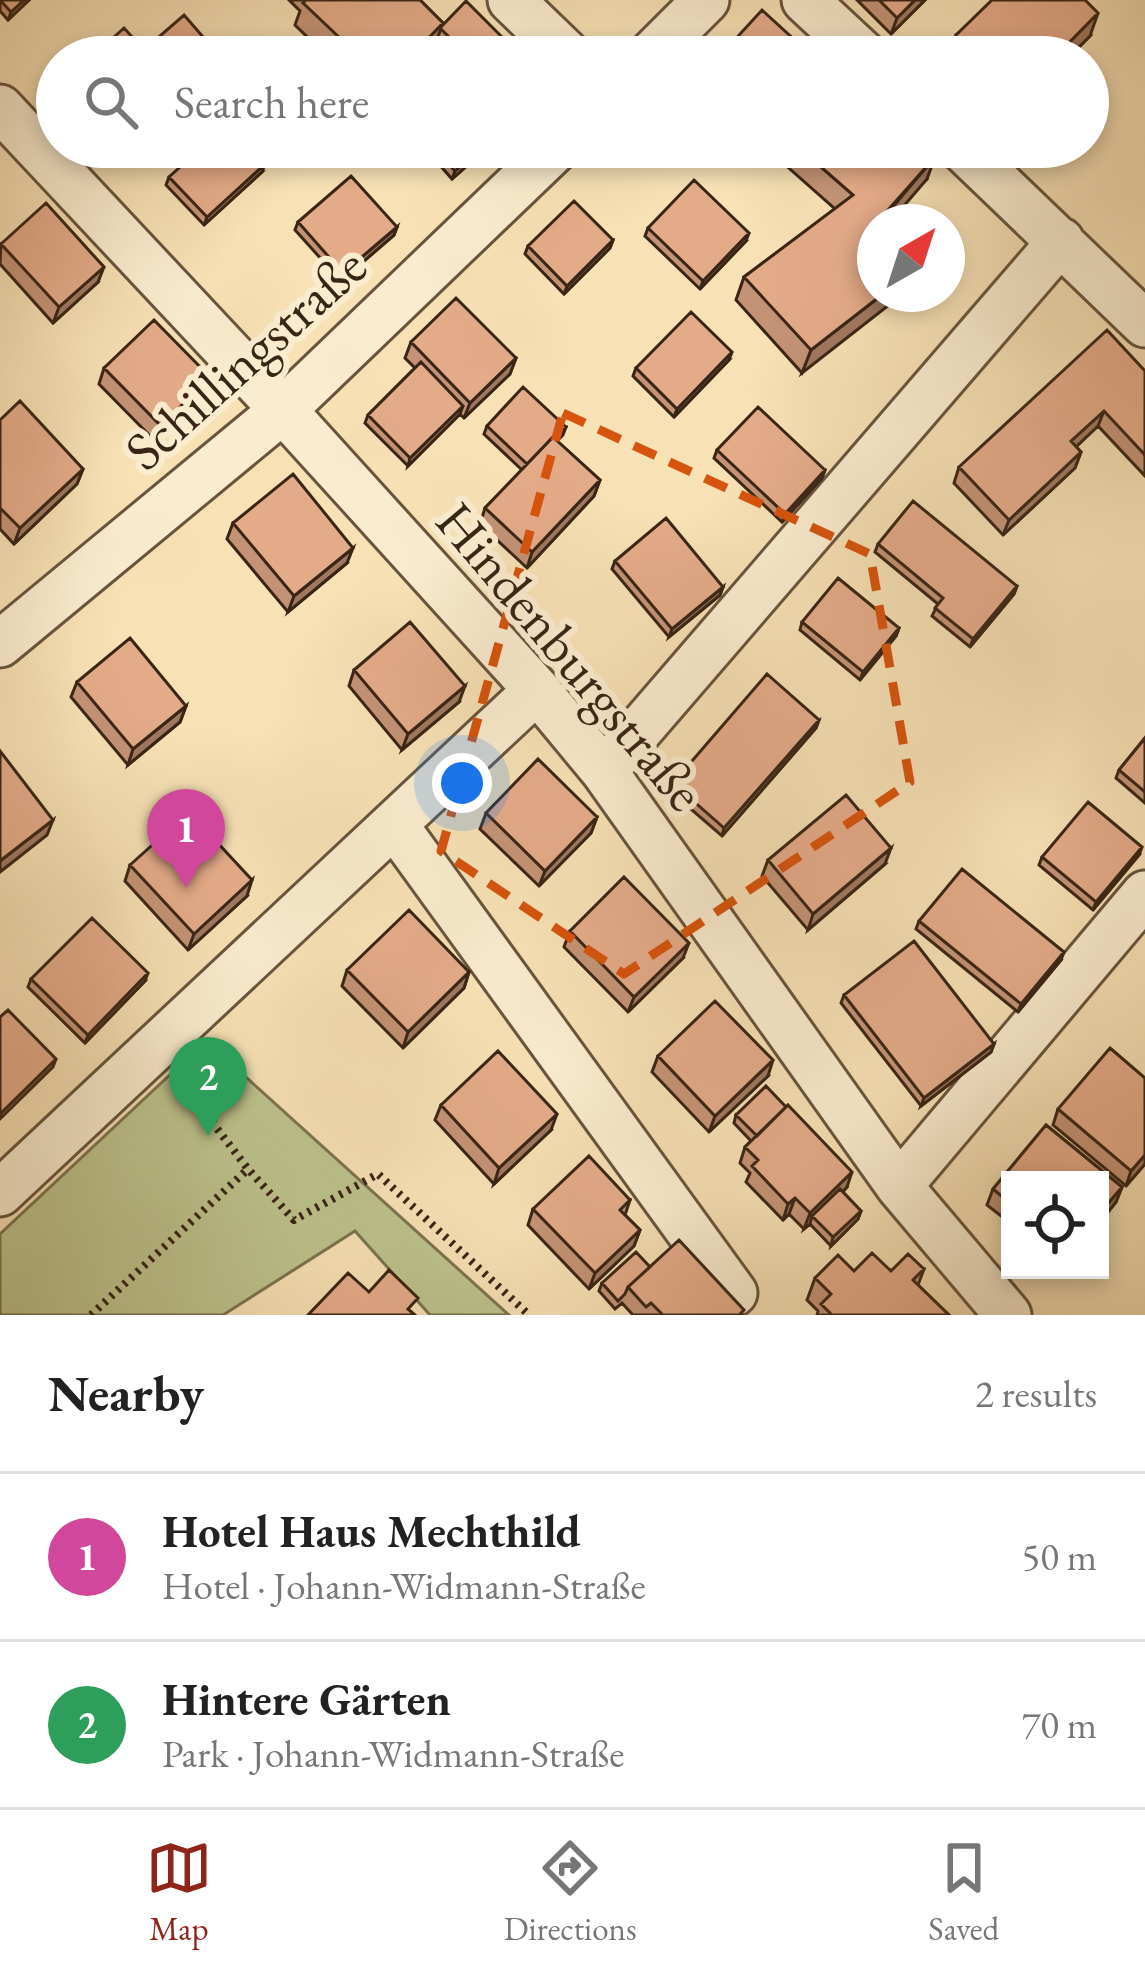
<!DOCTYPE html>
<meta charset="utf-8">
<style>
:root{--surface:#fff;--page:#f2f2f2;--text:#222;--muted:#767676;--line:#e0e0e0;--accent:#8f2418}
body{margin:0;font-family:"EB Garamond",serif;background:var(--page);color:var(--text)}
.controls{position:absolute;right:36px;bottom:36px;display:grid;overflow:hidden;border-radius:0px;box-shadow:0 6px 18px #0003}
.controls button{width:108px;height:108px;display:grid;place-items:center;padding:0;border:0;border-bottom:3px solid var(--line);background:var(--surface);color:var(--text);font:60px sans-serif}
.compass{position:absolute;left:857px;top:204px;width:108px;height:108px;border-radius:50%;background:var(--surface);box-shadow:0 6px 18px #0003;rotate:39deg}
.you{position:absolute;left:462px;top:783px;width:42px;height:42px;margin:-30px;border:9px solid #fff;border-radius:50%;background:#1a73e8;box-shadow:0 0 0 18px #1a73e833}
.badge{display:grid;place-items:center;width:78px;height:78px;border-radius:50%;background:var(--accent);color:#fff;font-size:39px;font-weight:700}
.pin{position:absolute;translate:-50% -99px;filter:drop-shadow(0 3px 6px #0008)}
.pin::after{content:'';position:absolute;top:63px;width:42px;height:36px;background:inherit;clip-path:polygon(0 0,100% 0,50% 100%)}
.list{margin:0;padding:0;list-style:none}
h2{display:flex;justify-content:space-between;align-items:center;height:156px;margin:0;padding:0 48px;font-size:51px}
h2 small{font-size:39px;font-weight:400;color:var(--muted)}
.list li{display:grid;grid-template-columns:78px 1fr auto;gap:36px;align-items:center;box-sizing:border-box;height:168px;padding:0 48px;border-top:3px solid var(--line)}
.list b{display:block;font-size:45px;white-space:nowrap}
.list p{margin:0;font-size:39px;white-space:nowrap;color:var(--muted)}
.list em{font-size:39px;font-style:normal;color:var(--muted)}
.icon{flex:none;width:66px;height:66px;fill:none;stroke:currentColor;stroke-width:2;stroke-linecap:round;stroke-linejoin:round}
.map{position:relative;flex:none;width:1145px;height:1315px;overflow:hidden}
.search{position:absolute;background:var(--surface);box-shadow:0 6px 18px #0003;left:36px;right:36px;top:36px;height:132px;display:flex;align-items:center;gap:30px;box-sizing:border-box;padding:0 42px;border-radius:66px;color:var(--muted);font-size:45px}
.sheet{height:492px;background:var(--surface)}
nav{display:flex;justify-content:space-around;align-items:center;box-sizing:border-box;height:168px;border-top:3px solid var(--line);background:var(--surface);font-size:33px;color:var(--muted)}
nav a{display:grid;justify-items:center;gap:6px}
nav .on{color:var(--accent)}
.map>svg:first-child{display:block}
</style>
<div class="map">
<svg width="1145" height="1315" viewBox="0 0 1145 1315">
<rect width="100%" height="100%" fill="#f7e1b5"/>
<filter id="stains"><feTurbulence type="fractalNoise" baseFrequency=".00167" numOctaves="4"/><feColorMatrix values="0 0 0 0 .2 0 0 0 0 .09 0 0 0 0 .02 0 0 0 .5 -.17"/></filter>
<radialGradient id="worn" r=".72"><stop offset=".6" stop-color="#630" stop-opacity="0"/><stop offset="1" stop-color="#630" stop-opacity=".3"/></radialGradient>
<path fill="#bdc38d" stroke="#7b7451" stroke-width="3" d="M206 1041 509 1315H430L355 1231 223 1315H0V1234Z"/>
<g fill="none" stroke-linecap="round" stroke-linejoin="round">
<g stroke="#68543d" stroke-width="51">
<path id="minor" d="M511 0 570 57
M805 0 866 57
M649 57 706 0
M0 108 283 410 537 690 604 771 899 1186 1008 1315
M961 147 1145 324
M0 644 283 410 557 147
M604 771 1061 241
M394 824 734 1293
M899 1186 1145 894
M0 1193 537 690"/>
</g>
<path stroke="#392515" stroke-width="8" stroke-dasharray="3 6" stroke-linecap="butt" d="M179 1079 248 1169 294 1220 378 1174 529 1315
M91 1315 248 1169"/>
<use href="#minor" stroke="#faeccf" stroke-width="45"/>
</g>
<path fill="#c49376" stroke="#392515" stroke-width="3" d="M0 0H29L8 20 0 11Z
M289 0H420L443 23 522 57H458L438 37 435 45 423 57H328L295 25 300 11Z
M857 0H925L891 34Z
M956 35 1090 36 1069 57H949Z
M424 147H488L452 179Z
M765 147H924L927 179 875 222 802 373 736 300 744 277 835 209Z
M262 172 204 225 166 185 169 177Z
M298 222 397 227 394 235 341 281 295 230Z
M648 228 746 241 700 289 645 236Z
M613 240 610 248 564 294 525 254 528 246Z
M1 244 98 282 53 323 0 264Z
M411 342 516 358 510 374 464 418 460 414 408 466 365 423 368 415 415 368 405 358Z
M729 360 674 417 633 376 636 368Z
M104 368 210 377 204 393 155 441 99 384Z
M1145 371V476L1098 426 1076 447 1081 452 1075 468 1003 535 954 483 959 467Z
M0 420 83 469 77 484 14 544 0 529Z
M487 426 566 427 563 435 557 441 600 480 594 496 527 568 480 524 485 508 522 470 484 434Z
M717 450 825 470 822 478 782 522 714 458Z
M233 523 347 563 288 612 227 539Z
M878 544 1017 586 1014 594 970 647 932 616 938 604 875 552Z
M615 561 723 587 720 595 669 637 612 569Z
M802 622 899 628 896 636 860 680 800 630Z
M354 670 459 702 402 750 349 686Z
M77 682 186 706 180 722 128 765 71 697Z
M819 720 816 728 722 836 670 791 673 783Z
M1145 738V803L1116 778 1119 770Z
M486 813 597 817 591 833 539 886 480 829Z
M1139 855 1093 910 1039 865 1042 857Z
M768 860 885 864 808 930 762 876Z
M130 865 247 896 188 950 125 881Z
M919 921 1061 960 1018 1012 916 929Z
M570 931 683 958 628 1012 564 947Z
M347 970 469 972 464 988 403 1048 342 986Z
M31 979 145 981 85 1043 28 987Z
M844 995 994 1044 991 1052 921 1106 841 1003Z
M658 1056 768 1076 709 1132 652 1072Z
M188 1066 205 1068 194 1082 185 1074Z
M1145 1078V1164L1126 1186 1053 1125 1058 1109Z
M441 1105 551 1130 494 1184 435 1120Z
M736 1115 847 1187 843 1192 861 1211 858 1219 831 1246 810 1224 804 1229 789 1214 783 1220 746 1182 750 1173 740 1163 745 1147 751 1141 734 1123Z
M1046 1125 1122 1187 1116 1202 1100 1222V1180H1010V1223L987 1205 993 1189Z
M630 1200 625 1215 640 1230 634 1246 589 1289 528 1225 533 1209Z
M650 1267 743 1315H633L622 1303 615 1309 599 1291 602 1283Z
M924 1269 918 1285 949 1315H817L818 1311 807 1300 815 1278 854 1271Z"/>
<path fill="#a07860" stroke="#392515" stroke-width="3" d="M24 0H29L8 20 11 12Z
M915 0H925L891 34 897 18Z
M1098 13 1090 36 1069 57H1055Z
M443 23 435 45 423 57H410Z
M482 147H488L452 179 455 171Z
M935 157 927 179 890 222H880Z
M265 164 262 172 204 225 207 217Z
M397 227 394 235 341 281 343 273Z
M749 233 746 241 700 289 703 281Z
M613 240 610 248 564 294 567 286Z
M104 267 98 282 53 323 59 307Z
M883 294H903L802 373 811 350Z
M732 352 729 360 674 417 677 409Z
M516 358 510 374 464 418 470 403Z
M210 377 204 393 155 441 161 426Z
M463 406 460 414 408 466 410 458Z
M1104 411 1098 426 1065 457 1071 441Z
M1081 452 1075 468 1003 535 1009 520Z
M83 469 77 484 14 544 20 528Z
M825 470 822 478 782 522 785 514Z
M600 480 594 496 527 568 532 552Z
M353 548 347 563 288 612 294 596Z
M1017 586 1014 594 970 647 973 639Z
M723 587 720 595 669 637 672 629Z
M899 628 896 636 860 680 863 672Z
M465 686 459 702 402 750 408 734Z
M186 706 180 722 128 765 133 749Z
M819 720 816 728 722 836 724 828Z
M597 817 591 833 539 886 545 871Z
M53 820 47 835 0 872V861Z
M1142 847 1139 855 1093 910 1096 902Z
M891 848 885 864 808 930 813 914Z
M252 880 247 896 188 950 194 934Z
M689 943 683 958 628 1012 634 997Z
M1064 952 1061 960 1018 1012 1021 1004Z
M469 972 464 988 403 1048 408 1032Z
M148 973 145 981 85 1043 88 1035Z
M994 1044 991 1052 921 1106 924 1098Z
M56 1059 53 1067 0 1119V1114Z
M773 1060 768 1076 709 1132 715 1116Z
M557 1114 551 1130 494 1184 499 1168Z
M1145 1155V1164L1126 1186 1131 1171Z
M852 1172 847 1187 815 1218 812 1216 810 1224 804 1229 810 1213Z
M1122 1187 1116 1202 1100 1222V1213Z
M795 1198 789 1214 783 1220 788 1204Z
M861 1211 858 1219 831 1246 833 1237Z
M640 1230 634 1246 589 1289 595 1273Z"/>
<path fill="#e4ab89" stroke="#392515" stroke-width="3" d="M0 0H24L11 12Z
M306 0H420L443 23 410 57H360L303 3Z
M879 0H915L897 18Z
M992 0H1085L1098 13 1055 57H978L956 35Z
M466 1 522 57H469L440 28Z
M762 10 798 43 785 57H719Z
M184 15 217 53 212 57H92L124 28 144 50Z
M202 147H249L265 164 207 217 169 177Z
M434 147H482L455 171Z
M798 147H924L935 157 880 219 884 222H875V294H883L811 350 744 277 853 195Z
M351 176 397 227 343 273 298 222Z
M694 180 749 233 703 281 648 228Z
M574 201 613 240 567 286 528 246Z
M46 203 104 267 59 307 1 244Z
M456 298 516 358 470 403 411 342Z
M691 312 732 352 677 409 636 368Z
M154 320 210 377 161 426 104 368Z
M1107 330 1145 371V455L1104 411 1071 441 1081 452 1009 520 959 467Z
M421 362 463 406 410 458 368 415Z
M523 387 566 427 555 439 553 437 527 464 487 426Z
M20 401 83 469 20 528 0 508V420Z
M758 407 825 470 785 514 717 450Z
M553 437 600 480 532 552 485 508Z
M293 474 353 548 294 596 233 523Z
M913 501 1017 586 973 639 935 608 943 598 878 544Z
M666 518 723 587 672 629 615 561Z
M838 578 899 628 863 672 802 622Z
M410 622 465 686 408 734 354 670Z
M130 638 186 706 133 749 77 682Z
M767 674 819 720 724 828 673 783Z
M1145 738V792L1119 770Z
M0 751 53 820 0 861Z
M538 759 597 817 545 871 486 813Z
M846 795 891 848 813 914 768 860Z
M1088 802 1142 847 1096 902 1042 857Z
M189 812 252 880 194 934 130 865Z
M962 869 1064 952 1021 1004 919 921Z
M624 877 689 943 634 997 570 931Z
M409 910 469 972 408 1032 347 970Z
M92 918 148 973 88 1035 31 979Z
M914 941 994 1044 924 1098 844 995Z
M715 1001 773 1060 715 1116 658 1056Z
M8 1010 56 1059 0 1114V1017Z
M1110 1048 1145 1078V1155L1131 1171 1058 1109Z
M498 1051 557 1114 499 1168 441 1105Z
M199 1052 208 1059 197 1074 188 1066Z
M766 1086 786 1107 757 1136 736 1115Z
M788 1105 852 1172 810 1213 795 1198 788 1204 752 1166 758 1160 745 1147Z
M1046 1125 1122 1187 1100 1213V1180H1010V1203L993 1189Z
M589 1156 630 1200 620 1210 640 1230 595 1273 533 1209Z
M840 1189 861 1211 833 1237 812 1216Z
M679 1240 744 1310 739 1315H663L651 1303 646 1307 628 1287Z
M636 1252 650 1267 628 1287 625 1294 618 1301 602 1283Z
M872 1253 891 1271 908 1254 924 1269 913 1280 949 1315H832L821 1304 831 1294 815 1278 838 1255 854 1271Z
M389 1270 418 1298 408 1309 415 1315H308L348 1273 369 1292Z"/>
<path fill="none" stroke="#d6540d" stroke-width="9" stroke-dasharray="24 15" stroke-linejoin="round" d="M563 413 870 554 910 782 624 974 441 851Z"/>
<g text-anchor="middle" stroke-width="12" stroke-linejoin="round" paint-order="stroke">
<g font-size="54" fill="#392515" stroke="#faeccf">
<text transform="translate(245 358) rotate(-42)" y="19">Schillingstraße</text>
<text transform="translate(571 656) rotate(50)" y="19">Hindenburgstraße</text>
</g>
</g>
<rect width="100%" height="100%" filter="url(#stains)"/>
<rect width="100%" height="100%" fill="url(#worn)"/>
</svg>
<div class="controls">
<button><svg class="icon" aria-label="locate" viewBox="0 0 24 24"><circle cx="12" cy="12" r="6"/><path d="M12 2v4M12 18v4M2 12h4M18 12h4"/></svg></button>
</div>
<svg class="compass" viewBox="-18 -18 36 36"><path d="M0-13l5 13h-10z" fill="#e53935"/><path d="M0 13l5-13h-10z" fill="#767676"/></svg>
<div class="you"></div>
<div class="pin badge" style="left:186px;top:888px;background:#d1479c">1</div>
<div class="pin badge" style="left:208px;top:1136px;background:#2e9e5b">2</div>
<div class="search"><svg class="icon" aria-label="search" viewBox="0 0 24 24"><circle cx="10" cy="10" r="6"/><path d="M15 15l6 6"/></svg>Search here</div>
</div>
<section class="sheet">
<h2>Nearby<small>2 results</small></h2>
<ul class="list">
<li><span class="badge" style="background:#d1479c">1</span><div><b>Hotel Haus Mechthild</b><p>Hotel · Johann-Widmann-Straße</p></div><em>50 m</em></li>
<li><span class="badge" style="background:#2e9e5b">2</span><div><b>Hintere Gärten</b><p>Park · Johann-Widmann-Straße</p></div><em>70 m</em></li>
</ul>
</section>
<nav>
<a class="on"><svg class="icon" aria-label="map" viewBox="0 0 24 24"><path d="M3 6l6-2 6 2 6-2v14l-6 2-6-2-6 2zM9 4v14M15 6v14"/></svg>Map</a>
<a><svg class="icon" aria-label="directions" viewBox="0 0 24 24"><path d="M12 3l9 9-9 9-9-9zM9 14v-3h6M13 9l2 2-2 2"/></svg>Directions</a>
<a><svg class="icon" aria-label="saved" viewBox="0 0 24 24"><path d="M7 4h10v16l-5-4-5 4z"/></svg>Saved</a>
</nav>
